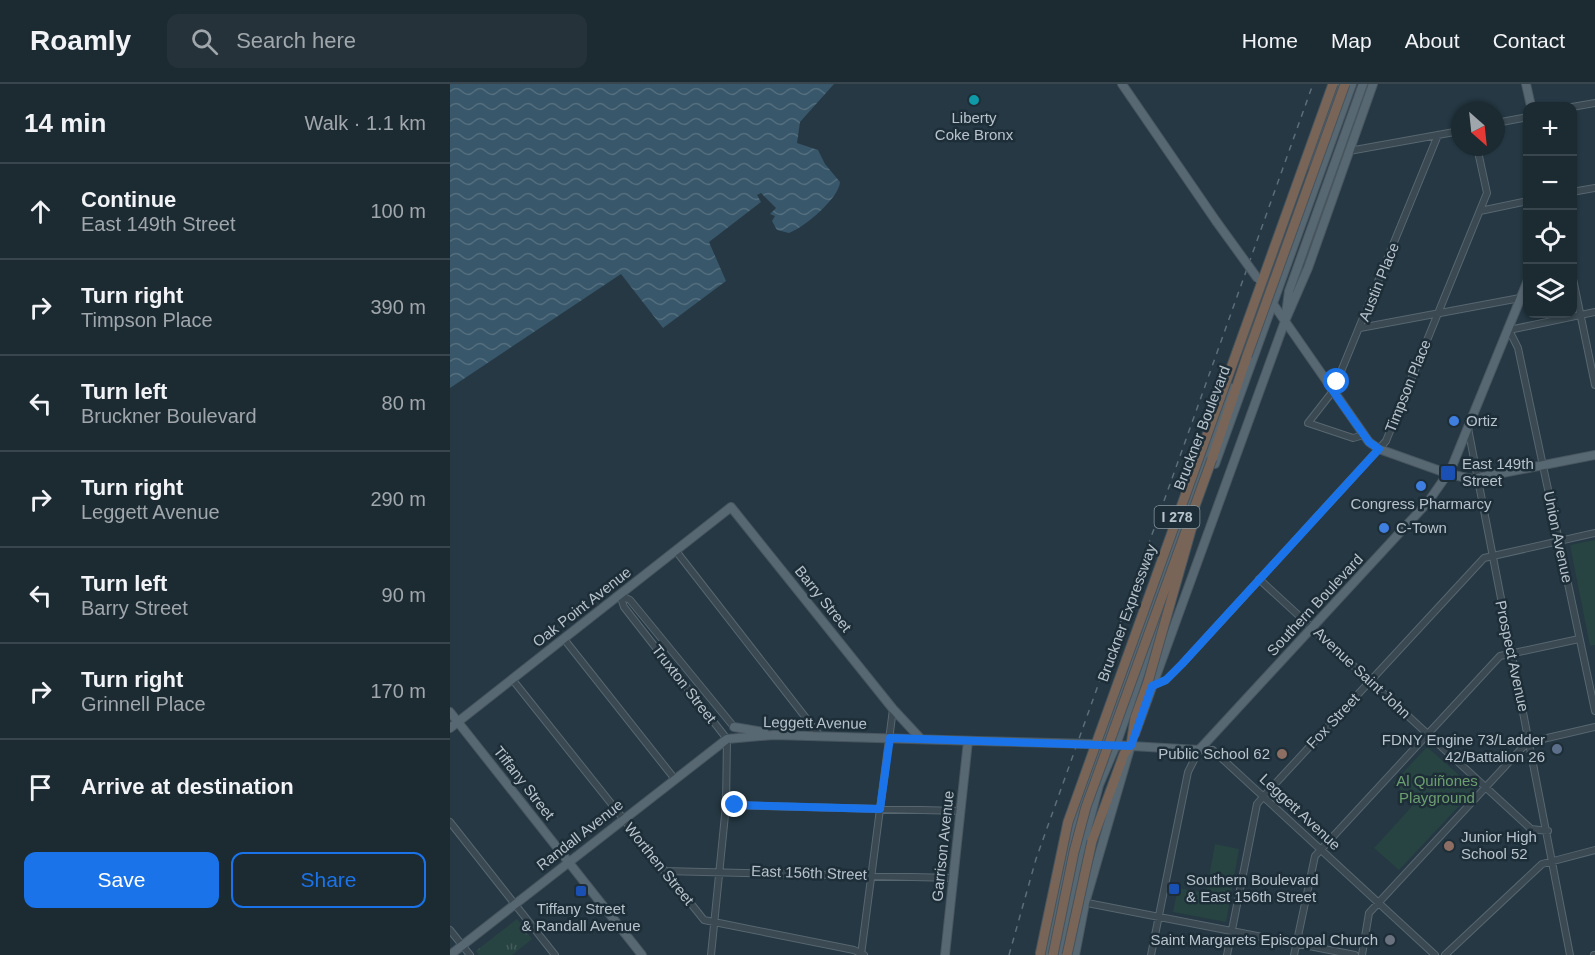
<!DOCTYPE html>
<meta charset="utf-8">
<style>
:root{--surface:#1c2a32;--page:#25323a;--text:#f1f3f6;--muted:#a0a7ac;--line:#3a464d;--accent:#1a73e8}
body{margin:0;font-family:Helvetica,sans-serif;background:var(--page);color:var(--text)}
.controls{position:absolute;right:18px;top:18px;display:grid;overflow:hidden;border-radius:12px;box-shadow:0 2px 4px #0004}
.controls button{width:54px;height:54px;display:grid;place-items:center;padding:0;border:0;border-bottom:2px solid var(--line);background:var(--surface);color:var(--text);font:30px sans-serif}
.compass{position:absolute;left:1001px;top:18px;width:54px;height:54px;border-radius:50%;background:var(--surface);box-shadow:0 2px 4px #0004;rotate:153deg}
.stop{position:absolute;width:18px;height:18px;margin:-14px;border:4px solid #1a73e8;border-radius:50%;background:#fff}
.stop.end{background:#1a73e8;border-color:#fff;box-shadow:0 2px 6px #0008}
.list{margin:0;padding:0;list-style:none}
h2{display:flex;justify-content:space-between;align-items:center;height:78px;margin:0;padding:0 24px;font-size:26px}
h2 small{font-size:20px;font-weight:400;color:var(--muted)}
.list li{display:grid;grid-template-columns:39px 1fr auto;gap:18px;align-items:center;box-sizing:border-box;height:96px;padding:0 24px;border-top:2px solid var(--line)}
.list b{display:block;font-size:22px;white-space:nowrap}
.list p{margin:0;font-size:20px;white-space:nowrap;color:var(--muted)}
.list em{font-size:20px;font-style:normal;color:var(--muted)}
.actions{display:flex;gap:12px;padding:18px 24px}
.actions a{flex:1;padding:14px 0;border:2px solid var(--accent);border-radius:12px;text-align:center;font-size:21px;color:var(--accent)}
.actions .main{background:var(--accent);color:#fff}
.icon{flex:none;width:33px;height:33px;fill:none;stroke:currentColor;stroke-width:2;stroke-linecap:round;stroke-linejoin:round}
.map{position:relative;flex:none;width:1145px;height:871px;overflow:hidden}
header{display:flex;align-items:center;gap:36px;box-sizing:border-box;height:84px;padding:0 30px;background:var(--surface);border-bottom:2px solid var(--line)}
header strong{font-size:28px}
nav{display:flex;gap:33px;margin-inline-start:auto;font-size:21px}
.search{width:420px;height:54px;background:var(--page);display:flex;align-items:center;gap:15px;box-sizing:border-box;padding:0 21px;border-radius:12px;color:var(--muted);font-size:22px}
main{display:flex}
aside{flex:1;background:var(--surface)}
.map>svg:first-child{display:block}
</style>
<header>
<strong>Roamly</strong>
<div class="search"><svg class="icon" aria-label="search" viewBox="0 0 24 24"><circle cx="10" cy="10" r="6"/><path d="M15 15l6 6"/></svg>Search here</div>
<nav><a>Home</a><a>Map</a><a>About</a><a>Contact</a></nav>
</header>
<main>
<aside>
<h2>14 min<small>Walk · 1.1 km</small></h2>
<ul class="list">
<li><svg class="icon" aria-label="ahead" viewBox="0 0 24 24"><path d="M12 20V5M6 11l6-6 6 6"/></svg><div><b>Continue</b><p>East 149th Street</p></div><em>100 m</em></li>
<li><svg class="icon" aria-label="right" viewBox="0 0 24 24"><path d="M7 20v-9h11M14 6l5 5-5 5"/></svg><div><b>Turn right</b><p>Timpson Place</p></div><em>390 m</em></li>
<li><svg class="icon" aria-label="left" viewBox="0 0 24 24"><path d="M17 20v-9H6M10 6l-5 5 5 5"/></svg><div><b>Turn left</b><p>Bruckner Boulevard</p></div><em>80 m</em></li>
<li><svg class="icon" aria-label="right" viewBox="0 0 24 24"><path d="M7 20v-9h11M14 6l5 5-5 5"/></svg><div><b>Turn right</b><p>Leggett Avenue</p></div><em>290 m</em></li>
<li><svg class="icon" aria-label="left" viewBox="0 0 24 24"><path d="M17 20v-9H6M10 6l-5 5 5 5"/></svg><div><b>Turn left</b><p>Barry Street</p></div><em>90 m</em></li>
<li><svg class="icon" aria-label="right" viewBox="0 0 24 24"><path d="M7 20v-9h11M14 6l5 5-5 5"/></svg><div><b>Turn right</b><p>Grinnell Place</p></div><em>170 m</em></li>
<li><svg class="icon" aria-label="arrive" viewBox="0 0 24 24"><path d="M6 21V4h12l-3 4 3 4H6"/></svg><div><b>Arrive at destination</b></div></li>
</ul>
<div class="actions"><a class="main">Save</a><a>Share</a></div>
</aside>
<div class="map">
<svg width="1145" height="871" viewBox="0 0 1145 871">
<defs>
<pattern id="grass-tufts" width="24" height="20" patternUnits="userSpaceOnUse" patternTransform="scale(1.5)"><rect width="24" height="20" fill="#274442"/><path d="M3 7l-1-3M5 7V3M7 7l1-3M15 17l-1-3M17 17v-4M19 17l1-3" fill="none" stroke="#445d5c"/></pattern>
<pattern id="water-waves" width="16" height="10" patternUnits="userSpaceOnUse" patternTransform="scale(1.5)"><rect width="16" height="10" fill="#38576a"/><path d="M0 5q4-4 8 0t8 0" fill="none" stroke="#536e7e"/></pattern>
</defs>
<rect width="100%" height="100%" fill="#253843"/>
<path fill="url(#grass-tufts)" d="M67 835 82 855 62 871H29L26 867Z"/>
<path fill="#274442" d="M1145 456V561L1140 562 1120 461Z
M977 663 1025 705 949 786 924 764 965 719 943 699Z
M765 760 789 765 776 838 723 828 728 804 756 809Z"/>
<path fill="url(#water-waves)" d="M0 0H384L350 38 347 59 368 66 375 80 390 98C389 114 355 143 339 149L327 146 322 137 325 132 320 130 326 124 311 109 307 111 311 118 259 158 276 197 213 244 171 190 0 304Z"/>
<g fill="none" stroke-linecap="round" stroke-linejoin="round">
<g stroke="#586670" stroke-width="8">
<path id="minor" d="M1122 23 1145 19
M1046 39 1078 33
M899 67 1010 47
M1122 108 1145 104
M1030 127 1078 117
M1122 190 1145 301
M1145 228 1059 246 1068 264 1145 627
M910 244 1070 214
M1018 344 1120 871
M914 351 903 354 858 339 883 307 988 51
M226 467 370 652
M809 495 1081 745 1098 747
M170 511 174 523 277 655 276 721 261 871
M170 511 180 516 284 643
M114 555 224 694
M62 595 254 836 404 866 414 871
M702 602 716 596 732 580 936 357 1037 109 1027 63
M276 721 511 727
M0 738 105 871
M214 787 503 794
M632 818 905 871
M0 846 20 871
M411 871 443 625
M701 871 738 688 749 666H763L766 669 985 871
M777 871 807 720 813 713 1034 474 1145 449
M844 871 865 772 1050 572 1129 555
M912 871 919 829 1072 664 1080 658 1145 643
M995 871 1092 780 1145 766
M1144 871H1145"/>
</g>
<g stroke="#47555f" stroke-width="10">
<path id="major" d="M672 0 766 137
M1076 0 1081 22
M861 81 889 0
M821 217 919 358 929 365 999 390 1022 395 1145 371
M836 230 839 207 913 0
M765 380 902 0
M0 628 192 871
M284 643 314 648
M0 644 281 423 443 625 471 655
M685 650 835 237 858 184 923 0
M664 661 749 666 978 418 1001 385 1078 196
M0 871 277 655 324 651 528 657
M495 871 518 657
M596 871 625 736 718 471 782 304
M610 871 634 757 649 701 666 661 722 498
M625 871 635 819 681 661"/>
</g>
<g stroke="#45535d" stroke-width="11">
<path id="highway" d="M762 375 797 272
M642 757 674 670 681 661 685 634 698 598"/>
</g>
<use href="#minor" stroke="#3a4952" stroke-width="6"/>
<use href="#major" stroke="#586872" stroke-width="8"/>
<use href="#highway" stroke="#796557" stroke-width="9"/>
<path stroke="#5c6e79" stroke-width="1.5" stroke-dasharray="6 6" stroke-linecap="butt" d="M559 871 586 775 863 0"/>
<g stroke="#47555f" stroke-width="10" stroke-linecap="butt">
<path id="major-bridge" d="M766 137 808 195
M528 657 642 660"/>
</g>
<g stroke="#45535d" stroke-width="11" stroke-linecap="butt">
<path id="highway-bridge" d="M797 272 895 0
M698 598 745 432
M590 871 618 738 883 0
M603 871 624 768 636 723 762 375
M617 871 642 757"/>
</g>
<use href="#major-bridge" stroke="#586872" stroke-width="8"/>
<use href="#highway-bridge" stroke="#796557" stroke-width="9"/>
</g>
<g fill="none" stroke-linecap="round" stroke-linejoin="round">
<path stroke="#1a73e8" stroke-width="8" d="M285 721 430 725 440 654 681 662 702 602 716 596 732 580 929 365 919 358 883 307 887 298"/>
</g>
<circle fill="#0f9aa8" stroke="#1e2e38" stroke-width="2" cx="524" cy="16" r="6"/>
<g fill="#3f7fe0" stroke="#1e2e38" stroke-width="2">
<circle cx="1004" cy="337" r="6"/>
<circle cx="971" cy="402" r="6"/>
<circle cx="934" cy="444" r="6"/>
</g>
<g fill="#1a4fb4" stroke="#1e2e38" stroke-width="2">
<rect x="990" y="381" width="16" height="16" rx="3"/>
<rect x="718" y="799" width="12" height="12" rx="3"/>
<rect x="125" y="801" width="12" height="12" rx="3"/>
</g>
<circle fill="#5c6f8a" stroke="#1e2e38" stroke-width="2" cx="1107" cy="665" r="6"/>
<g fill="#8d6e63" stroke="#1e2e38" stroke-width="2">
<circle cx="832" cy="670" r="6"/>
<circle cx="999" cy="762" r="6"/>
</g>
<circle fill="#6b7280" stroke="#1e2e38" stroke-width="2" cx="940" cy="856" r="6"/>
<g text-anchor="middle" stroke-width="5" stroke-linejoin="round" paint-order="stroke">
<rect fill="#1e2e38" stroke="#8996a0" stroke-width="1.5" x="704.5" y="422" width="45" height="22" rx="4.5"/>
<g font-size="14" font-weight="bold" fill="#b7c3cc">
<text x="727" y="438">I 278</text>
</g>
<g font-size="15" fill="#b7c3cc" stroke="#1e2e38" text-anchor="start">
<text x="524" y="39" text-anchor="middle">Liberty<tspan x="524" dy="17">Coke Bronx</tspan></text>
<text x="1016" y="342">Ortiz</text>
<text x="1012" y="385">East 149th<tspan x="1012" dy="17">Street</tspan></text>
<text x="971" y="425" text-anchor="middle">Congress Pharmarcy</text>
<text x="946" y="449">C-Town</text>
<text x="1095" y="661" text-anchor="end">FDNY Engine 73/Ladder<tspan x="1095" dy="17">42/Battalion 26</tspan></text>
<text x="820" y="675" text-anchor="end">Public School 62</text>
<text x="1011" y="758">Junior High<tspan x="1011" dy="17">School 52</tspan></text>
<text x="736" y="801">Southern Boulevard<tspan x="736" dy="17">&amp; East 156th Street</tspan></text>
<text x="131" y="830" text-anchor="middle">Tiffany Street<tspan x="131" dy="17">&amp; Randall Avenue</tspan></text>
<text x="928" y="861" text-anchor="end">Saint Margarets Episcopal Church</text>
</g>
<g font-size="15" fill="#b7c3cc" stroke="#1e2e38">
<text transform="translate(929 198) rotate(-68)" y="5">Austin Place</text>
<text transform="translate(958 302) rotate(-68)" y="5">Timpson Place</text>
<text transform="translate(752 344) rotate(-69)" y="5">Bruckner Boulevard</text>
<text transform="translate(1108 453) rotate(78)" y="5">Union Avenue</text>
<text transform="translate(373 515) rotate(51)" y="5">Barry Street</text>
<text transform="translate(865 521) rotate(-47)" y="5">Southern Boulevard</text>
<text transform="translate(132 523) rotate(-38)" y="5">Oak Point Avenue</text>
<text transform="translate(677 529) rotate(-70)" y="5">Bruckner Expressway</text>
<text transform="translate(1062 572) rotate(78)" y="5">Prospect Avenue</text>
<text transform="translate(912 589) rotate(43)" y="5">Avenue Saint John</text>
<text transform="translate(234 600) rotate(52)" y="5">Truxton Street</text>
<text transform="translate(883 637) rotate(-47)" y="5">Fox Street</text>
<text transform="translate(365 639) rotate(1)" y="5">Leggett Avenue</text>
<text transform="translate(74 699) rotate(52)" y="5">Tiffany Street</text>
<text transform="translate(850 728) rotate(43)" y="5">Leggett Avenue</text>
<text transform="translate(130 751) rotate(-38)" y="5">Randall Avenue</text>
<text transform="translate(493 762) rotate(-84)" y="5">Garrison Avenue</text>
<text transform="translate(209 780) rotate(51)" y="5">Worthen Street</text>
<text transform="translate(359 789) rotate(2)" y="5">East 156th Street</text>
</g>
<g font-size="15" fill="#6d9e6f" stroke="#1e2e38">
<text x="987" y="702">Al Quiñones<tspan x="987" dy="17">Playground</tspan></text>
</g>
</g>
</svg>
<div class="controls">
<button>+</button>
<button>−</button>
<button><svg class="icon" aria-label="locate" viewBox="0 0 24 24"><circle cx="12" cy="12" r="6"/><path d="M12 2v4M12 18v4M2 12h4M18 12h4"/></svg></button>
<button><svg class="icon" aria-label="layers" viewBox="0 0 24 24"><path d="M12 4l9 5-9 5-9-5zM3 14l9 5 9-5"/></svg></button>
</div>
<svg class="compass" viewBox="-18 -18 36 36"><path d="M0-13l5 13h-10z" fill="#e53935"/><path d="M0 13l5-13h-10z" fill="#a0a7ac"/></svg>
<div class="stop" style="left:887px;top:298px"></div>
<div class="stop end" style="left:285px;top:721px"></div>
</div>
</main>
